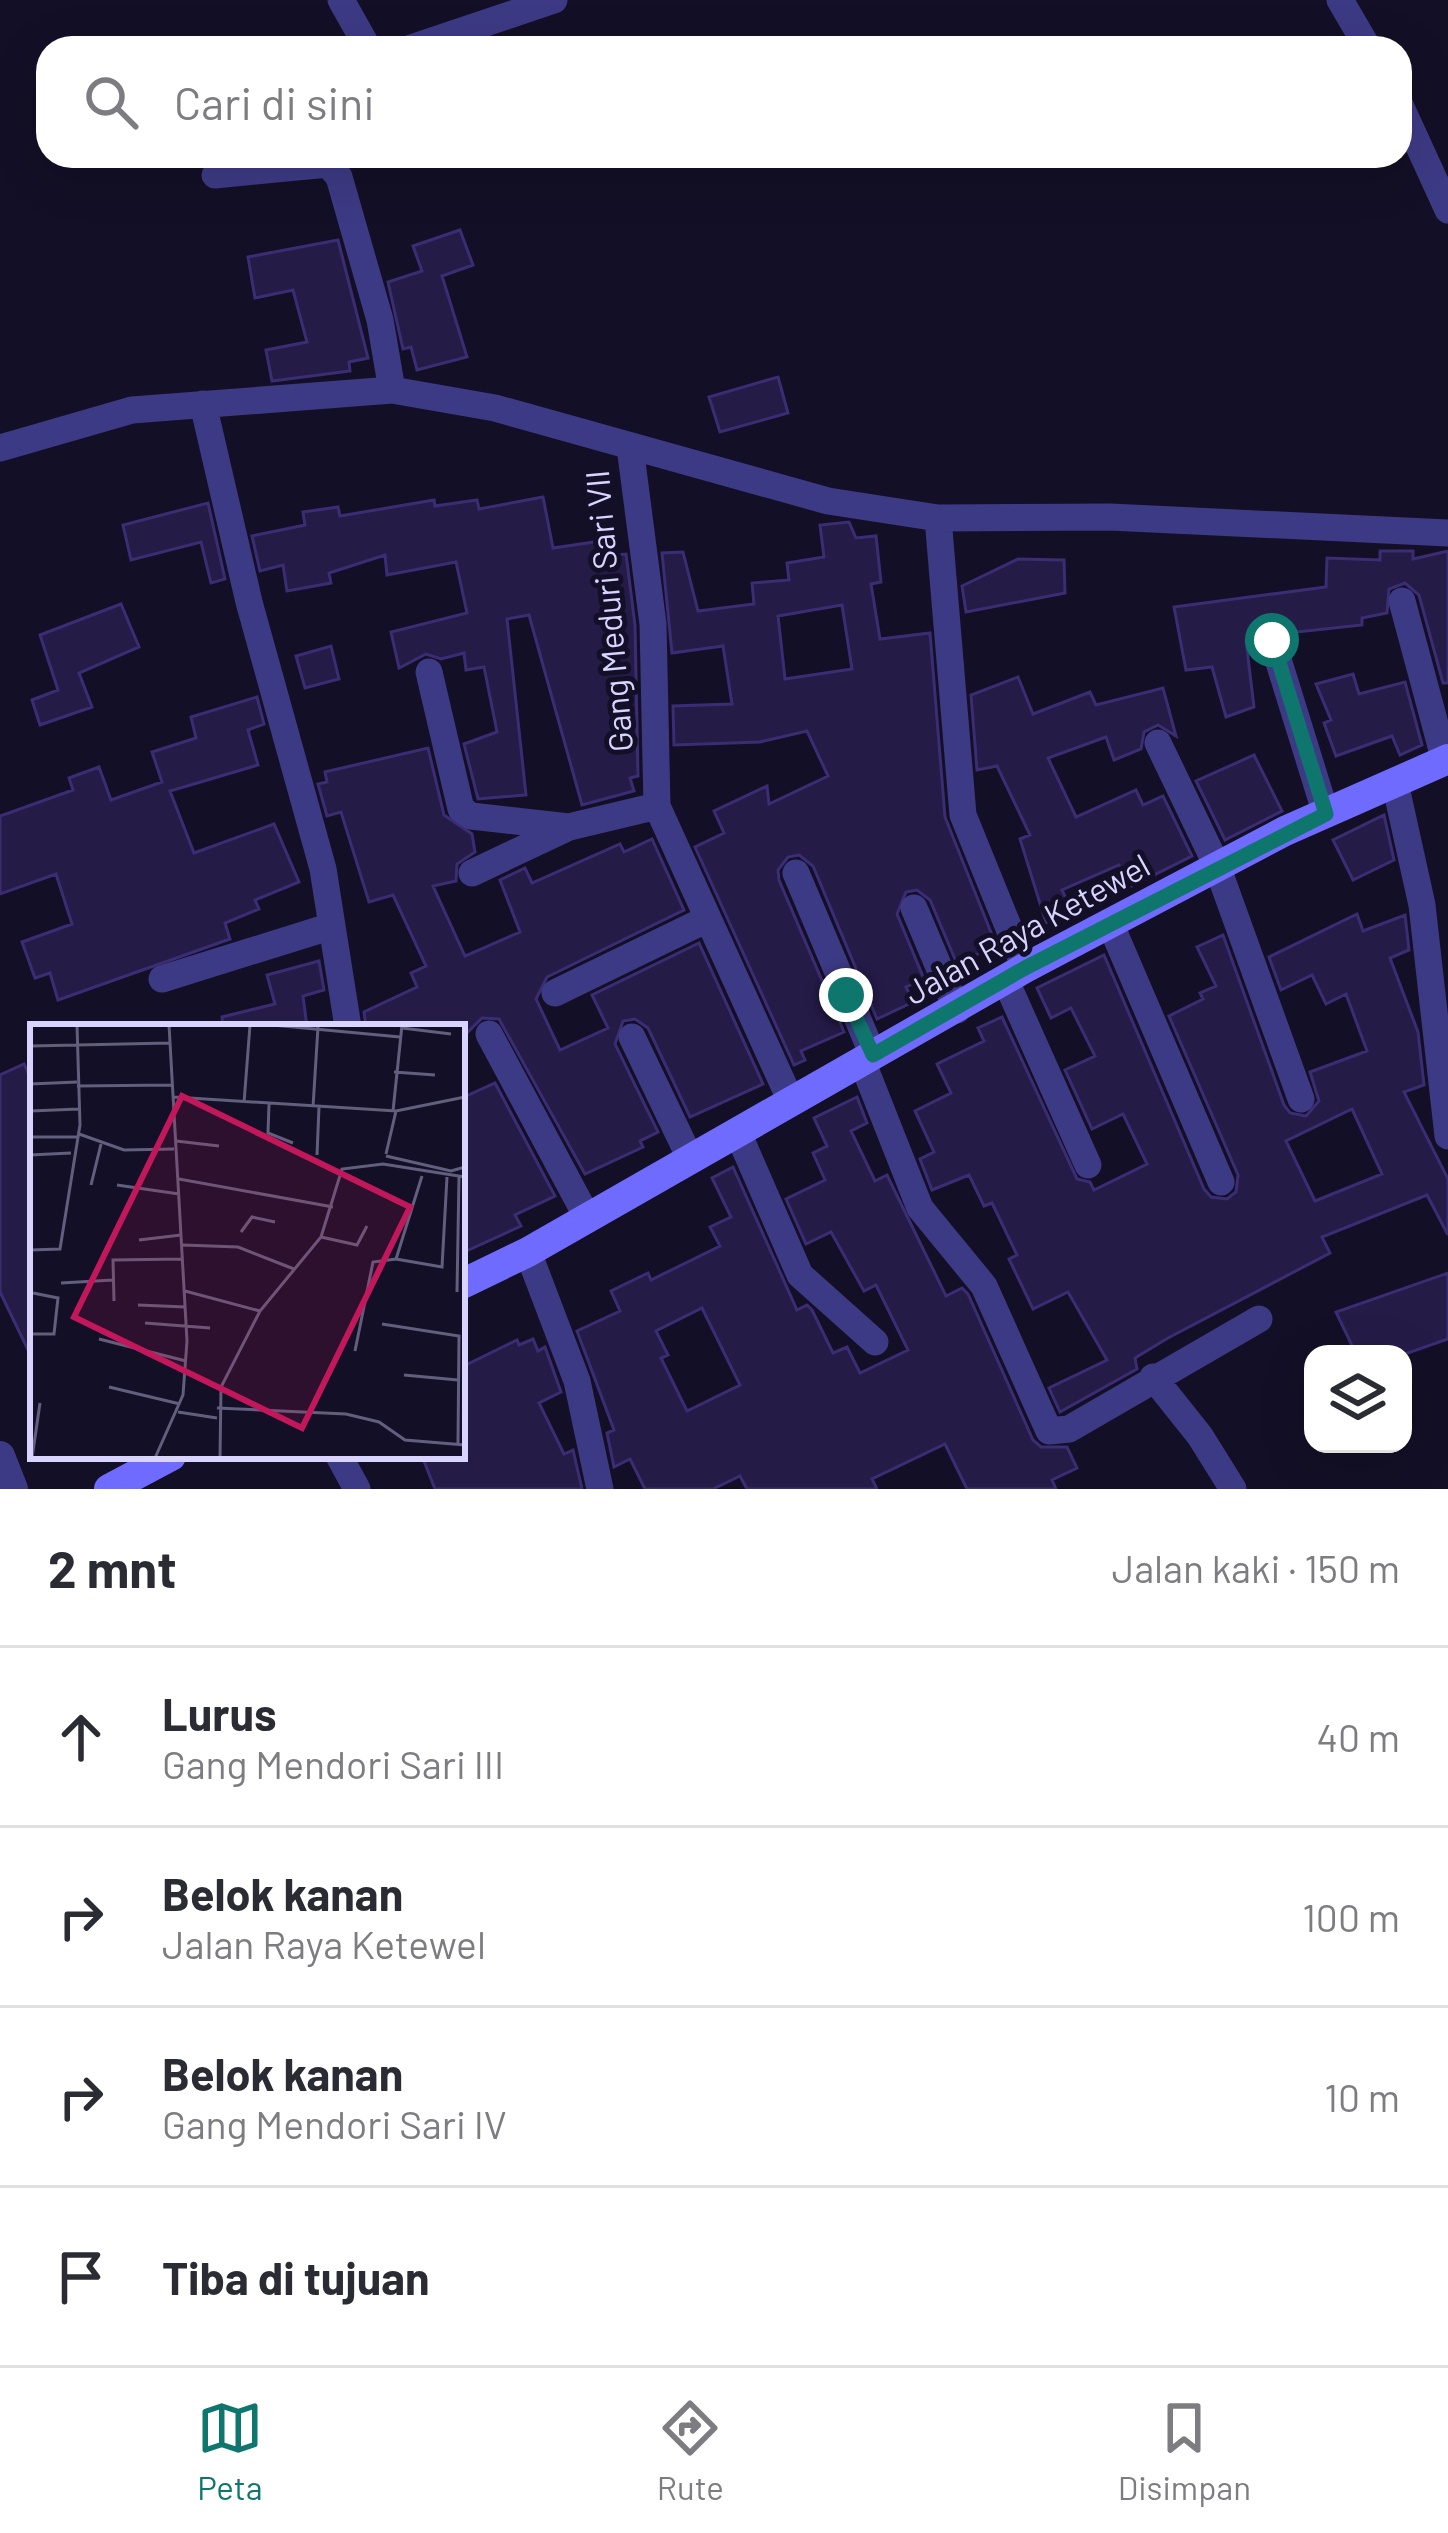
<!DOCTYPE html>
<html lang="id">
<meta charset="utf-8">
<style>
:root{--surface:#fff;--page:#f2f2f3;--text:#2b2b33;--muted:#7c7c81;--line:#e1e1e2;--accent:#0f766e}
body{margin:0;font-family:Barlow,sans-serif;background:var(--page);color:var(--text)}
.controls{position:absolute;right:36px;bottom:36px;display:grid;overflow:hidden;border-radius:24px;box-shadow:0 12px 48px #0002}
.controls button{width:108px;height:108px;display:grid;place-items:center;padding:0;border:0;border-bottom:3px solid var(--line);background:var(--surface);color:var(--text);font:60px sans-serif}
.stop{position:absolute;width:36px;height:36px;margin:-27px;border:9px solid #0f766e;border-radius:50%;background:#fff}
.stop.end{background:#0f766e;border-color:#fff;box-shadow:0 3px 12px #0008}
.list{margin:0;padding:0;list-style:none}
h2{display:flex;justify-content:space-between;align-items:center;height:156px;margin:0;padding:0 48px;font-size:51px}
h2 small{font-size:39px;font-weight:400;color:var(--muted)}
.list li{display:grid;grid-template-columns:78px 1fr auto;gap:36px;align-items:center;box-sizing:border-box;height:180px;padding:0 48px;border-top:3px solid var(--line)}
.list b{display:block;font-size:45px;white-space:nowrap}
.list p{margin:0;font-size:39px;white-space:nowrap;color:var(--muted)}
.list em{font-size:39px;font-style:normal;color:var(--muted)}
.icon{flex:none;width:66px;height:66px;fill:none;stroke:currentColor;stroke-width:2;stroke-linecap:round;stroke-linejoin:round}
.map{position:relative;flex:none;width:1448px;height:1489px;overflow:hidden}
.search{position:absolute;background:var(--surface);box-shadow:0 12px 48px #0002;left:36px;right:36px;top:36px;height:132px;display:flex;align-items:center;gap:30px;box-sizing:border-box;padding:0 42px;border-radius:36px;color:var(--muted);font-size:45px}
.sheet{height:876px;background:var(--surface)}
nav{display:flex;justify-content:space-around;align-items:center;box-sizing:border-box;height:168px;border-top:3px solid var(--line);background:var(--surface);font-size:33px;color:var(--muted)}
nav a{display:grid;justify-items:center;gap:6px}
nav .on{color:var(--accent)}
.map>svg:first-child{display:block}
</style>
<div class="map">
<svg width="1448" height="1489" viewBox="0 0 1448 1489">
<rect width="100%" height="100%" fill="#130f26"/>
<path fill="#241b47" stroke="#3b2d73" stroke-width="3" fill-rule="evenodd" d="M460 230 473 265 442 276 467 357 417 370 411 347 403 349 388 282 422 271 413 246Z
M338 240 368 358 349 362 350 371 272 381 266 350 307 342 293 290 255 298 248 257Z
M778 377 788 413 720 432 709 397Z
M543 497 553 548 601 541 603 556 626 554 635 625 638 776 630 778 634 791 582 805 529 615 507 619 526 795 478 799 464 744 497 732 484 667 466 670 464 653 441 659 426 654 399 668 391 632 467 613 456 562 387 575 385 555 329 573 331 583 287 591 283 565 260 571 252 536 305 525 303 512 338 507 340 516 434 500 435 506 477 500 479 509Z
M208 503 225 579 211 583 201 542 131 560 123 525Z
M849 522 856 538 876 536 881 582 871 584 880 639 930 633 945 817 996 945 957 964 930 900 917 890 906 892 897 914 924 979 906 987 913 1002 877 1019 813 866 799 855 788 857 778 870 779 880 844 1032 801 1051 805 1060 794 1065 695 847 724 833 714 811 767 786 769 804 828 776 807 731 760 742 674 745 673 706 732 704 723 646 672 653 662 553 683 552 698 611 754 604 752 583 789 580 787 563 824 557 820 525ZM842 605 852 669 785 679 778 616Z
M1380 551H1413V559L1448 551V683H1443L1419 595 1405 583 1389 589 1387 613 1362 618V625L1288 633 1275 622 1260 627 1254 640 1246 641 1254 707 1226 717 1212 667 1186 670 1174 607 1326 587 1327 558 1380 560Z
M1018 559 1064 560 1065 593 966 612 962 586Z
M121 604 139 647 79 673 92 707 40 725 32 700 58 690 40 635Z
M331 646 339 679 305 688 296 656Z
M1353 674 1359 694 1405 682 1422 745 1400 755 1392 736 1336 756 1324 723 1331 720 1316 684Z
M1018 677 1033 714 1090 692 1096 705 1163 688 1176 736 1158 725 1144 732 1141 749 1114 760 1106 737 1048 758 1076 817 1136 790 1143 805 1163 796 1192 856 1130 887 1119 865 1062 890 1072 911 1046 923 1020 839 1030 835 997 766 977 770 971 695Z
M257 697 264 724 248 730 258 765 170 791 194 853 274 824 299 882 255 900 259 909 225 923 230 939 58 1000 50 973 35 978 22 942 72 924 56 874 0 894V816L73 790 69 778 99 767 111 800 162 782 152 752 196 738 191 717Z
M428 748 444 815 472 834 475 852 457 864 456 881 433 886 465 956 520 932 500 880 525 868 532 883 620 844 624 852 652 839 684 910 547 977 536 999 560 1050 608 1028 592 995 699 943 763 1084 690 1117 648 1028 635 1019 623 1021 615 1044 658 1132 640 1141 643 1147 585 1174 499 1019 482 1018 462 1038V1027H366L364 1012 417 987 411 973 426 966 393 895 369 902 341 812 327 816 318 784 327 782 325 772Z
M1254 755 1282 811 1225 840 1196 781Z
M1384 815 1394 860 1353 880 1333 840Z
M1357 914 1363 931 1405 915 1409 950 1390 958 1418 1032 1424 1085 1404 1092 1448 1179V1235L1427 1195 1322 1237 1330 1253 1168 1338 1135 1358 1137 1369 1060 1412 1049 1388 1107 1360 1068 1292 1033 1309 1009 1259 1017 1255 992 1203 984 1206 969 1175 932 1190 920 1159 934 1152 915 1111 951 1093 937 1064 984 1041 978 1028 1002 1017 1077 1179 1090 1182 1094 1190 1147 1164 1123 1114 1092 1129 1065 1070 1095 1056 1071 1008 1051 1018 1037 988 1104 955 1204 1189 1211 1197 1227 1199 1236 1192 1238 1175 1169 1016 1203 999 1200 993 1216 986 1197 947 1223 935 1284 1105 1290 1113 1306 1116 1319 1101 1310 1072 1367 1051 1346 994 1326 1004 1312 975 1281 990 1269 957ZM1352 1109 1382 1174 1315 1201 1286 1141Z
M319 961 324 990 303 996 307 1027H223L222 1017 275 1004 267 975Z
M24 1064 33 1083V1360L0 1292V1075Z
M495 1083 555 1196 515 1215 521 1226 462 1253V1098Z
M857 1097 867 1123 851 1131 875 1181 887 1175 946 1296 962 1288 968 1294 1033 1440 1041 1447H1067L1077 1468 1052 1480 1056 1489H967L945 1444 872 1479 877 1489H747L740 1476 713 1489H645L630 1459 614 1467 607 1433 614 1430 577 1331 620 1311 611 1291 648 1273 651 1280 720 1246 710 1227 731 1217 712 1178 733 1167 797 1310 807 1305 812 1310 833 1353 847 1347 860 1373 908 1350 876 1285 864 1291 831 1232 806 1244 786 1199 825 1180 813 1153 827 1146 814 1118ZM702 1308 740 1385 687 1411 661 1358 668 1355 656 1331Z
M1448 1273V1339L1405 1354H1356L1336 1312Z
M533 1339 538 1351 545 1347 561 1392 539 1403 564 1454 573 1450 582 1489H435L422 1456H462V1367L517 1340 519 1345Z"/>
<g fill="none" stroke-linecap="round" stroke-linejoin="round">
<path stroke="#3d3a85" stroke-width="27" d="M341 0 368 48
M1340 0 1368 48
M411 48 554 0
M1400 105 1448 210
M215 175 328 164 339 177 380 320 392 390
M203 404 249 602 323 869 348 1027
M630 447 653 624 657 806 790 1099
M0 448 132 410 392 390 495 408 828 501 938 518 1110 517 1448 533
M938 518 963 815 1025 968
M1402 601 1445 761
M1272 640 1326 814
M429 672 461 809 471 816 569 827
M1158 743 1217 866 1301 1099
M1395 783 1422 905 1448 1136
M472 873 569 827 657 806
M796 873 873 1055
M914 908 957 1010
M1110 923 1221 1182
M162 979 332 926
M1005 979 1088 1165
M555 993 705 920
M489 1034 586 1215
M632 1037 690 1158
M862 1061 920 1208 984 1286 1049 1431 1069 1429 1259 1319
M738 1133 800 1275 875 1342
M528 1252 577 1381 600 1489
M1153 1377 1200 1436 1233 1489
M339 1456 357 1489"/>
<path stroke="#3d3a85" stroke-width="30" d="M0 1456 13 1489"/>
<path stroke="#6f6bff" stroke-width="30" d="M462 1284 528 1252 1025 968 1285 831 1448 759
M109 1489 171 1456"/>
</g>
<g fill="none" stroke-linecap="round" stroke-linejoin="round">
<path stroke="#0f766e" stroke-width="15" d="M846 995 873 1055 1025 968 1326 814 1272 640"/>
</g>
<g text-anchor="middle" stroke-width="10" stroke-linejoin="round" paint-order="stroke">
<g font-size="33" fill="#d9d4ff" stroke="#130f26">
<text transform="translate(609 611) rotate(-95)" y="12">Gang Meduri Sari VII</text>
<text transform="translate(1027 929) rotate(-29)" y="12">Jalan Raya Ketewel</text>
</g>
</g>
<g transform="translate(30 1024)">
<rect width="435" height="435" fill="#130f26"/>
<path fill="none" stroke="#625e7d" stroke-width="3" d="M242 1 370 13M372 4 421 10M0 22 140 19M364 48 405 51M0 60 47 58M47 62 142 61M144 73 366 87 435 73M214 79 220 1M239 80 238 109 263 119M283 83 288 3M0 87 49 85M363 87 372 1M49 110 94 126 144 125M0 113H47M146 117 189 122M356 130 366 87M0 131 41 129M287 131 289 83M356 132 421 147 435 143M392 152 366 235 412 243 417 153M149 155 303 183M61 161 71 120M87 161 149 170M211 208 222 193 245 198M291 213 327 221 337 202M109 216 151 211M153 221 208 223 264 245M0 226 30 225 50 101 47 1M31 259 83 256M155 267 230 287M427 268 429 153M84 277 83 236 152 235M108 281 156 283M115 299 180 304M352 300 429 312 428 419M0 310H24L28 274 3 269M69 315 156 337M325 327 343 238 366 235M374 351 428 356M79 363 150 380M187 384 316 390 349 398 375 416 435 421M148 388 187 394M2 434 10 379M125 434 153 371 157 317 139 1M190 434 191 363 230 287 291 213 312 145 353 140 435 153"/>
<path fill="#c2185b" fill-opacity="0.15" stroke="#c2185b" stroke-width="6" d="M152 72 380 183 272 404 44 293Z"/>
<rect width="435" height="435" fill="none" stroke="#d9d4ff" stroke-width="6"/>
</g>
</svg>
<div class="controls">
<button><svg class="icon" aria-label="layers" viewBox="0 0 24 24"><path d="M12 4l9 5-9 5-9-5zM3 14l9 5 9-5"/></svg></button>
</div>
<div class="stop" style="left:1272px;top:640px"></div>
<div class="stop end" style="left:846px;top:995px"></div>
<div class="search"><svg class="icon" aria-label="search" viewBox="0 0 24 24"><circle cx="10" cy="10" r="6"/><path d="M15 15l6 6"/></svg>Cari di sini</div>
</div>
<section class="sheet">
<h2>2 mnt<small>Jalan kaki · 150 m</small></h2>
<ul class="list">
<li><svg class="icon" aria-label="ahead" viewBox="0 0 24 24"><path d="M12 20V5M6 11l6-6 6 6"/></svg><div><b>Lurus</b><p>Gang Mendori Sari III</p></div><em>40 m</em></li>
<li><svg class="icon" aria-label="right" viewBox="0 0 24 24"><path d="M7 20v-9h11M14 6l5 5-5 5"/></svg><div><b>Belok kanan</b><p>Jalan Raya Ketewel</p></div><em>100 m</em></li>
<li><svg class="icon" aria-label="right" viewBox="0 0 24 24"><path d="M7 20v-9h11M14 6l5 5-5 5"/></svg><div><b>Belok kanan</b><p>Gang Mendori Sari IV</p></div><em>10 m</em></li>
<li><svg class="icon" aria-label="arrive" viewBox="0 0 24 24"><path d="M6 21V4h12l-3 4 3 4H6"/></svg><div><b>Tiba di tujuan</b></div></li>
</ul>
</section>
<nav>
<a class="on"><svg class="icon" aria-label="map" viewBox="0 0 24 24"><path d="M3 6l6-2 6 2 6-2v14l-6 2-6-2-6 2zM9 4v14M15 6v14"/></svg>Peta</a>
<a><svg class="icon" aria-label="directions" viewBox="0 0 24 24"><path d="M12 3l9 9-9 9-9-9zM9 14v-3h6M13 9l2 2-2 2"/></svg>Rute</a>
<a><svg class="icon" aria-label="saved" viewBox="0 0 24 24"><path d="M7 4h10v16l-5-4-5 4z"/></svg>Disimpan</a>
</nav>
